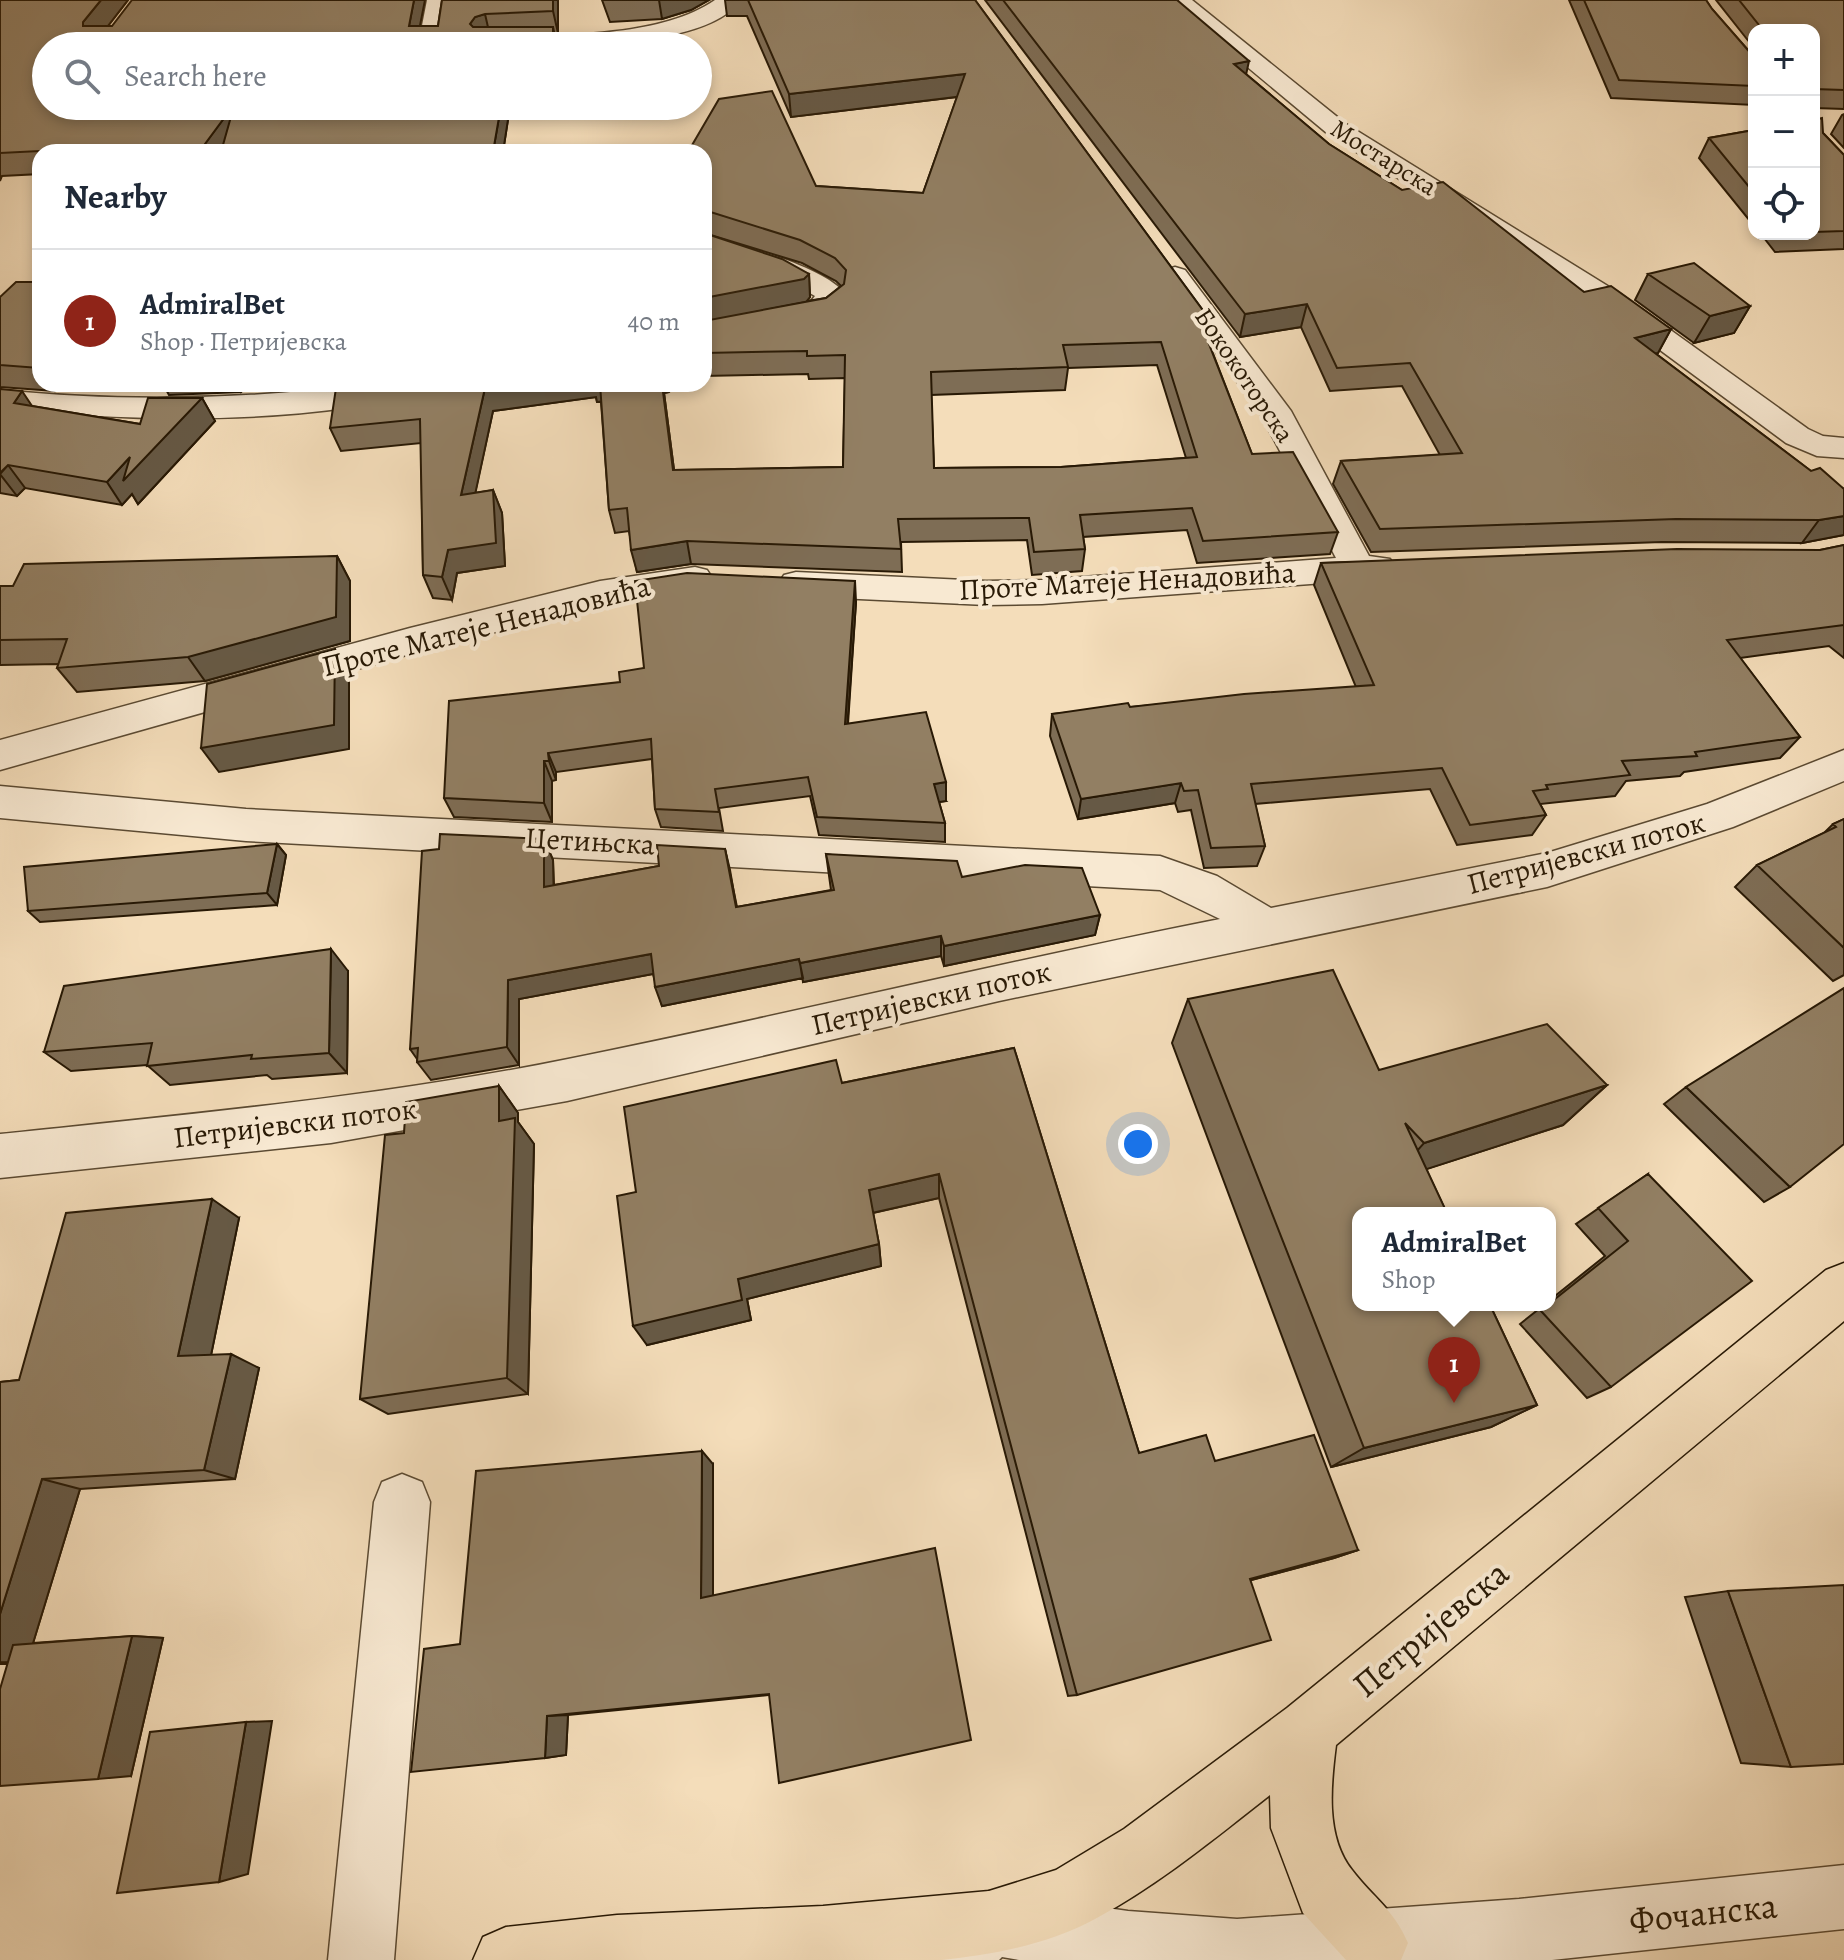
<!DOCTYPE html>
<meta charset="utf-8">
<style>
:root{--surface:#fff;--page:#f6f6f7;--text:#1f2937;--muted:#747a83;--line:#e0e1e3;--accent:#8f2418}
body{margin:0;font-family:Alegreya,serif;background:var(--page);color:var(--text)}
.controls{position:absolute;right:24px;top:24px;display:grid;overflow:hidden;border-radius:16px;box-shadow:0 4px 12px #0003}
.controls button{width:72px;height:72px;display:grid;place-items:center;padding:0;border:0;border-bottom:2px solid var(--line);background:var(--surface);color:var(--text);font:40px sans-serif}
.you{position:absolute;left:1138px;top:1144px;width:28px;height:28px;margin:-20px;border:6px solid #fff;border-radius:50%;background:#1a73e8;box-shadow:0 0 0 12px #1a73e833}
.badge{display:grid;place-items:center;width:52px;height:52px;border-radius:50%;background:var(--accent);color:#fff;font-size:26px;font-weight:700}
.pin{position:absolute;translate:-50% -66px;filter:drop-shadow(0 2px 4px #0008)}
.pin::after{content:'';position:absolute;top:42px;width:28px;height:24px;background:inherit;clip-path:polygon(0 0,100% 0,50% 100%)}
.popup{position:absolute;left:1352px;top:1207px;width:204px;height:104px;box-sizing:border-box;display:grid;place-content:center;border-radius:16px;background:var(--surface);filter:drop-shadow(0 2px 6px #0005);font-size:26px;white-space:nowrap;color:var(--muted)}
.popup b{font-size:30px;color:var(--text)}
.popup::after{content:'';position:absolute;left:50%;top:100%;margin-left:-16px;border:16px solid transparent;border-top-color:var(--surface)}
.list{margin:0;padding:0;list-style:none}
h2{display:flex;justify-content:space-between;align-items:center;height:104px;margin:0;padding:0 32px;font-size:34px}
h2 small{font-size:26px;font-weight:400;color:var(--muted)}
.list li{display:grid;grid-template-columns:52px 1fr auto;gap:24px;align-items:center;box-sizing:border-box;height:144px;padding:0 32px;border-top:2px solid var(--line)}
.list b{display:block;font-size:30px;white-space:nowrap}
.list p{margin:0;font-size:26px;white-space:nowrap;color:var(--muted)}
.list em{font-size:26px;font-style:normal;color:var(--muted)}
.icon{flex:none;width:44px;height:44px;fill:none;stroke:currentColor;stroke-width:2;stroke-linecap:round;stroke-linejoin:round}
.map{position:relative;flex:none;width:1844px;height:1960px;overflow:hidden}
.search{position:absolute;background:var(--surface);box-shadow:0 4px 12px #0003;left:32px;top:32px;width:680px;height:88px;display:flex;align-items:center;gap:20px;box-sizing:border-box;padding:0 28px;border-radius:44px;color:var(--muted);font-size:30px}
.panel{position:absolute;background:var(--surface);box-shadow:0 4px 12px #0003;left:32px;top:144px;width:680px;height:248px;border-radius:24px}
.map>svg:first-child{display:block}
</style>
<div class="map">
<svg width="1844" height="1960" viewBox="0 0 1844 1960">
<rect width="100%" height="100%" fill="#f4ddba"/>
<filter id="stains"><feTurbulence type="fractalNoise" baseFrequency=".0025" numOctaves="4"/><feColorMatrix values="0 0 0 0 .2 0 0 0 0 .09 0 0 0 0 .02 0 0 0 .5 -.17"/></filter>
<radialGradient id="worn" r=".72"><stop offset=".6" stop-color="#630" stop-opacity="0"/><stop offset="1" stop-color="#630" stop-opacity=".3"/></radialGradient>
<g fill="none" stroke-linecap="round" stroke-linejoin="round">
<g stroke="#5b4a32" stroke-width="3">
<path id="minor" d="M427 0H449L442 46H418Z
M715 0H741C703 53 540 46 479 46L483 41 491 39C557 34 659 39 715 0Z
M1167 0H1192L1346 124 1619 293 1808 429 1823 436 1844 438V458L1817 456 1786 443 1599 305 1328 134Z
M704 235C735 242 827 268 844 293L843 305 827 318 704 342V324L808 305 815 296 785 279 704 252Z
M1175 267 1185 270 1291 411 1369 556 1390 559 1395 567 1390 575 1378 579 1042 604 986 605 796 596 784 593 778 584 784 575 796 572 986 581 1042 580 1336 558 1260 413 1161 276 1165 270Z
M366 384H440L436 391C299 425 139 423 0 408V390C123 402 243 400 366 384Z
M695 567 707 570 713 579 707 588 600 605 410 654 0 770V740L410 628 600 581Z
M1844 750V781L1733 827 1547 887 999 1001 567 1101 331 1143 0 1178V1134C190 1114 380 1097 568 1059 786 1015 1002 962 1220 919L1160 890 246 841 0 818V786L246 809 1160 856 1217 876 1271 908 1547 853 1707 804Z
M402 1474 422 1482 430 1502 394 1960H328L374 1502 382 1482Z
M1844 1865V1929L1552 1960H1019L1002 1957 999 1960H922L932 1937 966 1900 989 1891 1128 1911 1237 1919 1519 1899Z"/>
</g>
<g stroke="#281905" stroke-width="3">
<path id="major" d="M1844 1263V1321L1336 1745C1331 1784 1325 1836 1352 1870 1374 1899 1393 1908 1408 1943L1401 1960H1346L1303 1913 1271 1828 1270 1795C1214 1839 1158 1885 1095 1919 1049 1944 993 1955 942 1960H473L483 1937 506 1927 617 1915 823 1906 989 1891 1056 1870 1124 1829 1287 1708 1826 1270Z"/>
</g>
<use href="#minor" fill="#f8e9d2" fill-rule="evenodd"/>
<use href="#major" fill="#f4ddba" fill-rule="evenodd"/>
</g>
<path fill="#7e6d55" stroke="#281905" stroke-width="2" fill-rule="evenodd" d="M0 0H128L108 26H438L442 0H558V33L46 106H557V111L509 113 503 152H40V174L2 176 0 181Z
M602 0H709L691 10 662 19 610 22Z
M725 0H975L1210 320 1207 338 1252 454 1338 532 1330 554 1197 563 1187 530 1083 537 1085 549 1082 571 1032 575 1027 540 901 542 902 572 691 564 637 572 629 531 615 533 609 510 601 402H597L596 397 493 411 475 493 493 490 502 513 505 566 457 573 452 600 433 598 423 575 421 443 341 451 330 428 355 384 669 392 664 393 674 470 843 467 845 378 809 379 808 374 704 376V233L809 274 810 297 807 301 826 298 841 286 836 281 802 263 704 233V152L816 186 923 193 957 97 791 117 747 16H727ZM1157 365 1186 458 1061 467 934 468 931 395 1065 390 1068 368Z
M985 0H1177L1246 74 1329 144 1402 190 1584 292 1671 329 1658 353H1655L1811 471 1844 489V535L1802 543 1662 542 1371 552 1333 484 1341 461 1440 455 1402 386 1330 391 1301 327 1240 337Z
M1569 0H1706L1712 9 1754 57V105L1611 98Z
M1716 0H1844V109L1814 108V30H1754V48Z
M1844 114V148L1831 134 1842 115Z
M1814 120 1823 133 1844 155V249L1775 252 1761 234H1814Z
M1754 130V226L1699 158 1709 138Z
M1648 274 1750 306 1734 333 1694 343 1635 300Z
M40 282V384H60L55 391 0 387V297Z
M163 384H249L241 392 169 395Z
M0 389 32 406 140 424 202 398 215 421 138 504 132 494 122 505 25 488 17 496 0 493Z
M1844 545V658L1829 646 1740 658 1800 737 1780 758 1684 772 1680 776 1626 781 1615 796 1540 804 1546 815 1532 835 1457 845 1430 789 1255 804 1265 846 1257 866 1204 868 1191 810 1178 812 1175 803 1078 819 1050 736 1052 714 1356 687 1314 585 1321 563 1820 550Z
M337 556 350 581V641L205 681 77 692 57 668 59 664 0 665V586H13Z
M856 602 848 724 946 801 939 802 945 823V842L819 835 810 796 719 808 723 831 661 827 655 809 652 759 556 772V780L552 781V822L454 817 444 798 644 668Z
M1844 819V975L1833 981 1735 887 1757 865 1824 833 1833 824Z
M544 839 553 860 554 885 659 866 725 849 737 907 831 890 826 854 962 877 1100 915 1095 935 944 966 941 956 803 982V978L662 1006 653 974 519 999V1065L431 1080 417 1062V1059L410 1049Z
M277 844 286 855 277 905 40 922 28 911Z
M348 971 347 1073 272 1079 267 1075 170 1085 147 1065 71 1071 44 1052Z
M1188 999 1379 1070 1607 1085 1563 1125 1426 1169 1537 1405 1491 1427 1331 1467 1172 1043Z
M1014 1048 1139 1453 1215 1461 1358 1550 1334 1558 1251 1580 1077 1695 1068 1696 939 1198 873 1213 879 1244 881 1266 747 1299 751 1320 647 1345 636 1192 842 1083Z
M499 1086 518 1113V1122L534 1144 528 1394 388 1414 360 1399 404 1133Z
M1686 1087 1790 1187 1764 1202 1664 1104Z
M1648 1174 1611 1387 1587 1398 1520 1324 1544 1305H1550V1300L1605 1256 1576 1224Z
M239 1218 211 1355 259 1368 235 1479 80 1489 33 1643 132 1636 163 1638 131 1776 7 1664H0V1382L19 1380Z
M713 1464V1595L769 1695 568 1715 566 1755 545 1758 460 1644Z
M1728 1591 1791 1767 1741 1763 1685 1597Z"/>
<path fill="#665945" stroke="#281905" stroke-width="2" d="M101 0H128L94 44 83 26V22Z
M414 0H425L416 46 409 26Z
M553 0H558V33L553 11Z
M659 0H709L691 10 662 19Z
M485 14 490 36 481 39 470 24 475 17Z
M553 27 557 46H553Z
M1249 61 1244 84 1234 64Z
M965 74 964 96 791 117 789 94Z
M233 106H237L226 152H199Z
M501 106H507L509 113 503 152H493Z
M809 274 810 297 806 302 704 322V298Z
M1307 304 1301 327 1240 337 1245 314Z
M1750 306 1734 333 1694 343 1710 316Z
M1210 320 1206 343 1200 321Z
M1671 329 1658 353 1623 361 1635 338Z
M50 384H60L55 391Z
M237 384H249L241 392Z
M514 384H601L605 401 597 402 596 397 493 411 470 518 461 495 485 388Z
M662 384H667L669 392 664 393 677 493 673 470Z
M22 391 38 415 14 403Z
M202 398 215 421 138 504 132 494 122 505 107 482 130 457Z
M8 465 25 488 17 496 0 474Z
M493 490 502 513 505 566 457 573 452 600 442 577 448 550Z
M1844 516V535L1802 543 1819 520Z
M687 541 691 564 637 572 631 550Z
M337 556 350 581V641L205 681 188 657Z
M855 581 856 602 846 744 845 724Z
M335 649 349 674V749L219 772 201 748Z
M548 753 556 772V780L549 761Z
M544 761 552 781V822L544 803Z
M946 782V801L933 803 934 784Z
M1181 783 1175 803 1078 819 1081 799Z
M544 839 553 860 554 907 544 887Z
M277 844 286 855 277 905 267 893Z
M725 849 730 870 740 928 736 907Z
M1100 915 1095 935 944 966V946Z
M941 936V956L803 982 800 963Z
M331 949 348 971 347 1073 329 1053Z
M651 954 658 973 519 999V1065L507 1047 508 980Z
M799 959 803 978 662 1006 655 987Z
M1607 1085 1563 1125 1390 1181 1424 1143Z
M499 1086 518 1113V1122L534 1144 528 1394 507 1378 499 1121Z
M939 1174V1198L872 1213 869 1190Z
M212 1199 239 1218 208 1370 178 1356Z
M879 1244 881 1266 747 1299 751 1320 647 1345 633 1326 738 1279Z
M231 1354 259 1368 235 1479 204 1470Z
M1537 1405 1491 1427 1331 1467 1364 1448Z
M702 1451 713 1464V1603L701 1598Z
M42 1479 80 1489 27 1663 0 1662V1614Z
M1358 1550 1334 1558 1233 1585 1250 1579Z
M132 1636 163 1638 131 1776 98 1779Z
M568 1715 566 1755 545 1758 547 1716Z
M272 1721 248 1874 219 1882 246 1722Z"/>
<path fill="#927f63" stroke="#281905" stroke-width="2" fill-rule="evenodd" d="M0 0H101L83 22V26H112L132 0H414L409 26H438L442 0H553V11L485 14 475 17 470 24 473 27H553V46H46V106H233L199 152H134L139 146 0 153Z
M748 0H975L1210 320 1200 321 1252 454 1293 452 1338 532 1203 541 1192 508 1080 515 1085 549 1034 552 1029 518 898 519 901 549 687 541 631 550 627 508 609 510 600 384H662L673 470 843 467 845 355 807 356V351L704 353V321L826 298 844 284 846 270 835 258 800 240 704 210V152H688L719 99 772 91 816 186 923 193 965 74 789 94ZM1161 342 1197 457 1061 467 934 468 931 372 1068 367 1063 345Z
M1003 0H1177L1249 61 1234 64 1329 144 1402 190 1443 182 1584 292 1611 286 1671 329 1635 338 1811 471 1820 468 1844 489V516L1819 520 1676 519 1380 529 1341 461 1462 453 1410 363 1337 368 1307 304 1245 314Z
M1584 0H1706L1712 9 1754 57V86L1619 80Z
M1739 0H1844V90L1814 89V30H1763Z
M234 106H501L493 152H221Z
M1822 118 1823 133 1844 155V231L1814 232V120Z
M1754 130V193L1709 138Z
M704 233 782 259 809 274 804 279 704 298Z
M1694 263 1750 306 1710 316 1648 274Z
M16 282H40L39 368 0 365V297Z
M355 384H514L485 388 461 495 493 490 496 543 448 550 442 577 423 575 420 419 330 428 336 388Z
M0 389 22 391 14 403 140 424 148 398H202L123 481 130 457 107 482 8 465 0 473Z
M1844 545V625L1727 640 1800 737 1695 752 1697 756 1622 761 1630 775 1546 785 1548 789 1533 791 1546 815 1470 825 1442 768 1251 784 1265 846 1211 848 1198 790 1184 791 1181 783 1081 799 1052 714 1128 703 1130 707 1244 694 1374 685 1321 563 1677 549 1820 550Z
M337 556 336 617 188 657 57 668 67 639 0 640V586H13L24 564Z
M687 573 855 581 845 724 926 712 946 782 934 784 945 823 817 817 808 777 715 789 719 812 655 809 651 739 548 753 549 761H544V803L444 798 449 701 620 682 619 672 644 668 635 581Z
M335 649 334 725 201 748 207 684Z
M1844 819V948L1757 865 1836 827 1833 824Z
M440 834 544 839V887L659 866 657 845 725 849 736 907 834 890 826 854 957 861 962 877 1025 865 1082 868 1100 915 944 946 941 936 800 963 799 959 655 987 651 954 508 980 507 1047 417 1062 418 1048 410 1049 422 851 439 849Z
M277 844 267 893 28 911 24 867Z
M331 949 329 1053 251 1059 252 1055 147 1066 152 1043 44 1052 64 986Z
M1333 970 1379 1070 1547 1024 1607 1085 1424 1143 1405 1123 1447 1213H1358V1305H1490L1537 1405 1364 1448 1188 999Z
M1844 988V1144L1790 1187 1686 1087Z
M1014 1048 1139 1453 1206 1435 1215 1461 1314 1435 1358 1550 1250 1579 1271 1640 1077 1695 939 1174 869 1190 879 1244 738 1279 742 1300 633 1326 617 1196 636 1192 624 1107 836 1060 842 1083Z
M499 1086V1121L515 1118 507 1378 360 1399 385 1135 404 1133 406 1102Z
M1648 1174 1752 1281 1611 1387 1541 1311 1548 1305H1550V1303L1628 1241 1598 1208Z
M212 1199 178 1356 231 1354 204 1470 42 1479 0 1614V1382L19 1380 66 1213Z
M702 1451 701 1598 935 1548 971 1740 779 1783 769 1694 547 1716 545 1758 411 1772 424 1649 460 1644 476 1471Z
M1844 1585V1764L1791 1767 1728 1591Z
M132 1636 98 1779 0 1786V1689L13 1645Z
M246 1722 219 1882 117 1893 150 1732Z"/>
<g text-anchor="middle" stroke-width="8" stroke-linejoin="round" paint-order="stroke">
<g font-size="26" fill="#281905" stroke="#f8e9d2">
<text transform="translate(1384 157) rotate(32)" y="9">Мостарска</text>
<text transform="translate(1245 375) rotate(56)" y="9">Бококоторска</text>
</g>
<g font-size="30" fill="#281905" stroke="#f8e9d2">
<text transform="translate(1127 581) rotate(-3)" y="10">Проте Матеје Ненадовића</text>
<text transform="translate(486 626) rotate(-14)" y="10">Проте Матеје Ненадовића</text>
<text transform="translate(590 841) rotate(3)" y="10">Цетињска</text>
<text transform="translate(1586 853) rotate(-15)" y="10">Петријевски поток</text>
<text transform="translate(931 998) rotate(-13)" y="10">Петријевски поток</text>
<text transform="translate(295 1123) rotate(-7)" y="10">Петријевски поток</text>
</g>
<g font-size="36" fill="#281905" stroke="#f8e9d2">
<text transform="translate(1430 1628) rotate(-40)" y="13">Петријевска</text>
<text transform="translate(1703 1912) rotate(-6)" y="13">Фочанска</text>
</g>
</g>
<rect width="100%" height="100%" filter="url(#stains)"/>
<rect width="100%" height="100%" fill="url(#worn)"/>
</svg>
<div class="controls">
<button>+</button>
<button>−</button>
<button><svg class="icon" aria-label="locate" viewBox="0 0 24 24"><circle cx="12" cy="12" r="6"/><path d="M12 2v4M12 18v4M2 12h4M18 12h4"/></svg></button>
</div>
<div class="you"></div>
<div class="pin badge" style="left:1454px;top:1403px">1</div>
<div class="popup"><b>AdmiralBet</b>Shop</div>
<div class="search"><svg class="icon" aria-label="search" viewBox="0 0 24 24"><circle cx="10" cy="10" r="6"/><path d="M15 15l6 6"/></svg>Search here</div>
<section class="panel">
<h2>Nearby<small></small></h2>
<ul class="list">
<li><span class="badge">1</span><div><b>AdmiralBet</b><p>Shop · Петријевска</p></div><em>40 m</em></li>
</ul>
</section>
</div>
